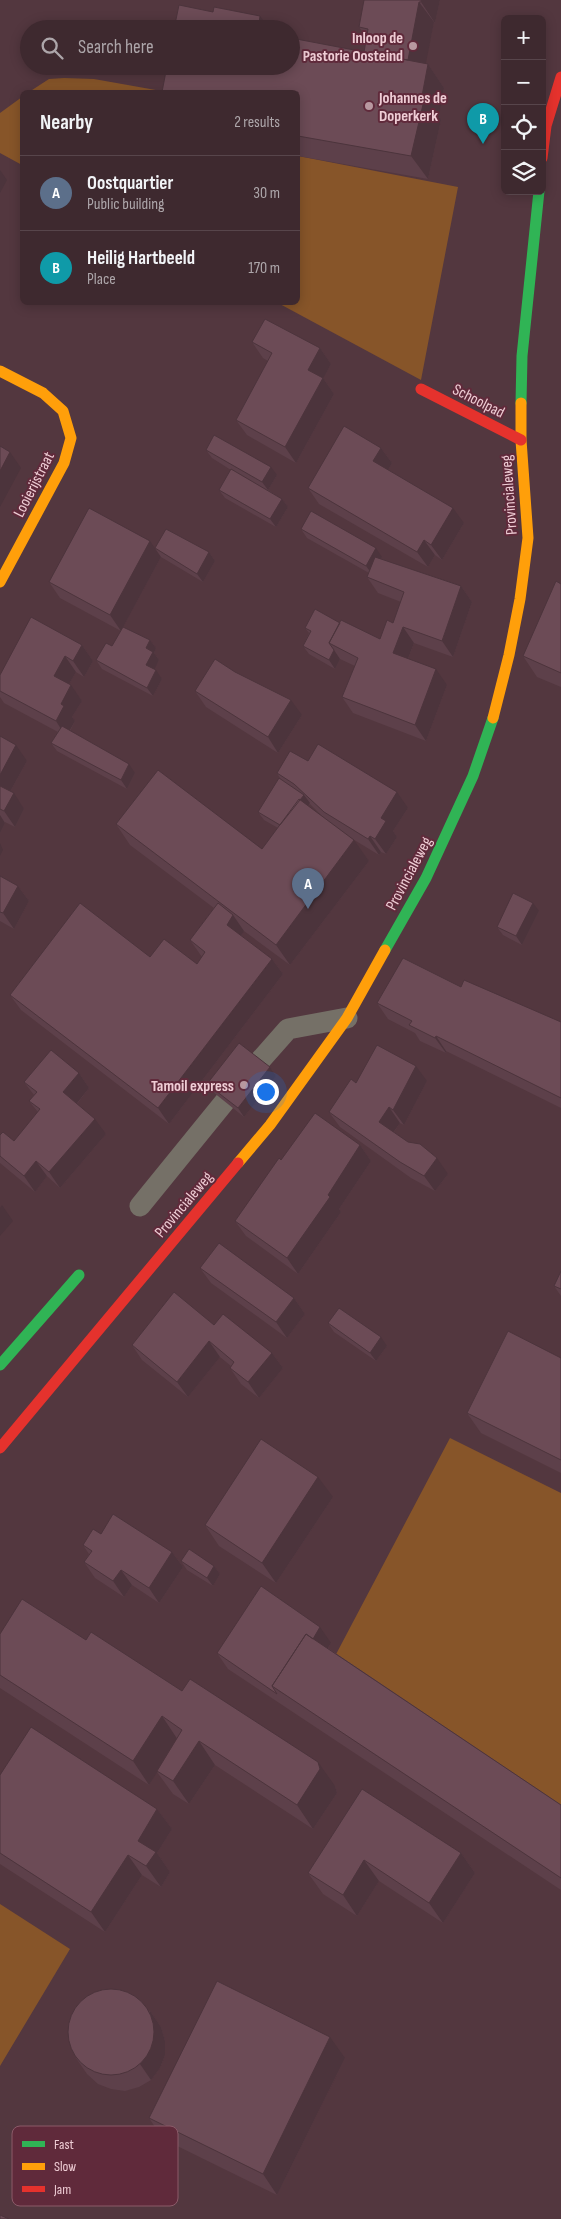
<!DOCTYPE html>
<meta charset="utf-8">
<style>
:root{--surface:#3e292f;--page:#49353b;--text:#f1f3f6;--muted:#ada6aa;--line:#57454b;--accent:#b898a0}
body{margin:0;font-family:"Sofia Sans Condensed",sans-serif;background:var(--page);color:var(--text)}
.controls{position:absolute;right:15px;top:15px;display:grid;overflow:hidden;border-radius:8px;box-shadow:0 2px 12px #0003}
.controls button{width:45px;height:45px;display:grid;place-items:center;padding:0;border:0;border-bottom:1px solid var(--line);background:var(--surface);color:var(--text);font:25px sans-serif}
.you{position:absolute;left:265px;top:1091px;width:18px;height:18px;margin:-12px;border:4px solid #fff;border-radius:50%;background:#1a73e8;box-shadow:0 0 0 8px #1a73e833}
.badge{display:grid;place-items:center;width:32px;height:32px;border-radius:50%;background:var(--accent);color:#fff;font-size:16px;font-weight:700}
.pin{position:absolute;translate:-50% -41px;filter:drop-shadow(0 1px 2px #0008)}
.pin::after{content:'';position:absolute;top:26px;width:18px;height:15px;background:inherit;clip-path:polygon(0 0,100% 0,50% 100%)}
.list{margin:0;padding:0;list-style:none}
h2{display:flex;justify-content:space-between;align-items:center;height:65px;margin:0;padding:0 20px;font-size:21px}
h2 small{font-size:16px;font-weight:400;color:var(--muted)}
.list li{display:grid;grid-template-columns:32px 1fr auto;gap:15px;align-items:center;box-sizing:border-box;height:75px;padding:0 20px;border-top:1px solid var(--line)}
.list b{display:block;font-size:19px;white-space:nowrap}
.list p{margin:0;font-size:16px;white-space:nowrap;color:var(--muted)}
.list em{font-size:16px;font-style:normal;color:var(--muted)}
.icon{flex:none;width:28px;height:28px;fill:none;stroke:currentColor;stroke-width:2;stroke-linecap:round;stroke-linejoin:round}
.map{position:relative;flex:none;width:561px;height:2219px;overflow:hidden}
.search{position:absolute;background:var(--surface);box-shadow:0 2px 12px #0003;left:20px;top:20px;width:280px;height:55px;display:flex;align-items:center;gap:12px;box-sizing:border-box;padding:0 18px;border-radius:28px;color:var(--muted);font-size:19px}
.panel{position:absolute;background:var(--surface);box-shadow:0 2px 12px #0003;left:20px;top:90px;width:280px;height:215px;border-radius:8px}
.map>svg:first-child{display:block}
</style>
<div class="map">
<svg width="561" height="2219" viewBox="0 0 561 2219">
<rect width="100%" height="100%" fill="#53373f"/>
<path fill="#875529" d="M64 78 94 79 167 92H29L49 79Z
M22 97V165L0 153V113Z
M298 156 458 187 421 380 278 303 298 302Z
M450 1438 561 1493V1810L333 1660Z
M0 1904 70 1949 0 2066Z"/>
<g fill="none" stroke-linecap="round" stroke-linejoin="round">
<path stroke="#757067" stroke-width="21" d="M140 1206 235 1089 288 1029 347 1018"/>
<path stroke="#30b455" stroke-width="11" d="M521 403 522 356 539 191
M385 950 426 878 473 776 493 718
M0 1365 79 1275"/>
<path stroke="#ff9f0a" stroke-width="11" d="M0 371 43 393 63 411 71 438 64 463 0 582
M493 718 509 655 520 599 528 538 521 440V403
M238 1163 270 1125 347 1018 385 950"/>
<path stroke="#e5322d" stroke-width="11" d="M542 158 546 126 561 77
M421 389 521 440
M0 1448 238 1163"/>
</g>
<path fill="#5d404a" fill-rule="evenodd" d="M364 0H440L435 23 434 22 425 64H428L444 88 439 117 441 120 428 179 298 156V92L364 52 367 38 359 27Z
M252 342 320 348 331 364 323 378 334 394 296 463 247 435 236 420 268 361 263 358Z
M381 448 392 463 388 470 464 523 442 560 435 555 428 567 319 504 308 488Z
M206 450 277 475 268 490 282 499 288 507 276 527 225 498 219 490 231 470 212 458Z
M301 529 382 557 381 559 461 586 472 602 453 657 414 643 408 659 447 685 426 741 353 713 342 697 355 666 340 659 335 669 309 654 303 646 309 633 305 628 340 623 380 639 393 623 401 602 378 593 367 577 369 573 307 538Z
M155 548 209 552 215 561 203 582 161 557 123 627 150 640 156 648 154 653 159 660 154 669 162 679 153 696 102 669 96 660 112 646 121 631 60 598 49 582Z
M561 584V687L537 677 523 656Z
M82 645 93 661 84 677 76 672 69 684 82 701 72 717 75 721 70 731 135 773 127 789 57 751 51 743 58 732 4 703 0 697V675Z
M195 691 302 715 278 753 206 707Z
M0 736 27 761 10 792 24 809 15 827 5 822V823L0 833Z
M308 761 408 808 393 831 397 837 386 854 381 852 379 855 351 838 369 861 290 965 244 931 241 935 272 959 283 974 169 1124 21 1010 10 995 150 957 197 964 202 957 190 940 214 908 130 845 116 824 262 849 278 828 264 820 258 812 281 780 277 773ZM310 804 324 818 308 806Z
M0 876 18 886 29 901 14 929 0 921Z
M539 911 522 945 503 935 497 927Z
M461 987 561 1022V1108L446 1051V1053L420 1041 415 1033 388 1019 377 1003Z
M270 1067 276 1076 244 1117 213 1092 207 1084Z
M79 1073 89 1088 77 1104 106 1134 60 1188 47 1176 35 1192 0 1163V1135L14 1141 38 1112 29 1101 34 1095 24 1082Z
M427 1081 404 1125 400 1123 394 1132 448 1174 435 1191 411 1178 340 1127 329 1112 356 1083Z
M360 1145 371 1161 339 1209 341 1212 298 1274 246 1236 235 1221 281 1160Z
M200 1268 294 1298 305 1314 287 1338 211 1283Z
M561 1271V1296L554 1286Z
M328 1323 387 1346 376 1361 334 1332Z
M214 1325 272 1353 283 1368 259 1398 241 1384 230 1368 231 1366 220 1357 188 1397 142 1360 132 1345Z
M561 1358V1473L481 1433 467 1413Z
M333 1497 276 1583 219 1546 205 1525Z
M101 1534 172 1552 183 1567 159 1603 132 1585 124 1597 95 1578 84 1562 89 1554 83 1545Z
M181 1561 214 1566 220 1574 213 1586 187 1570Z
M0 1634 86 1640 182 1691 335 1786 337 1793 313 1829 215 1765 189 1804 173 1794 157 1772 149 1785 0 1688Z
M331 1643 328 1648 561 1805V1890L228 1669 217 1653Z
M0 1775 157 1809 172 1829 157 1853 170 1872 161 1887 142 1875 105 1932 0 1864Z
M362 1789 461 1853 475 1873 443 1923 379 1881 357 1916 323 1894 308 1873Z
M150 2011 161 2027 165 2041V2055L160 2068 151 2080 139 2087 125 2091 111 2089 98 2084 87 2074 76 2058Z
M345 2058 277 2195 163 2139 149 2118Z"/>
<path fill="#4c343c" d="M421 0H440L435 23 421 2Z
M419 2 434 22 422 83 407 63Z
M260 16 270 29 259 23Z
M428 64 444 88 439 117 441 120 428 179 411 156Z
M0 170 7 180 0 193Z
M320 348 331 364 319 386 308 370Z
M323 378 334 394 296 463 285 447Z
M381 448 392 463 384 477 373 461Z
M10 452 21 468 0 507V471Z
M271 467 277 475 268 490 262 482Z
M282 499 288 507 276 527 270 519Z
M453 508 464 523 442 560 431 545Z
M424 540 435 555 428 567 417 552Z
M150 541 161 557 121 631 110 615Z
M376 548 382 557 372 574 366 566Z
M209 552 215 561 203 582 197 574Z
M461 586 472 602 453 657 442 641Z
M403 627 414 643 404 669 393 653Z
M150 640 156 648 154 653 159 660 152 674 146 665V648Z
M82 645 93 661 84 677 73 661Z
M334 650 340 659 335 669 329 660Z
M65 656 76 672 65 691 54 676Z
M436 669 447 685 426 741 415 725Z
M156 670 162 679 153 696 147 688Z
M71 685 82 701 72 717 75 721 66 737 56 721 61 704Z
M291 700 302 715 278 753 268 737Z
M16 745 27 761 6 799 0 791V775Z
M129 764 135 773 127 789 121 780Z
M397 792 408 808 393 831 397 837 386 854 375 839 381 818Z
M14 793 24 809 15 827 4 811Z
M304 795 310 803 288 835 282 826Z
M0 815 5 823 0 833Z
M370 836 381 852 379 855 368 839Z
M354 840 369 861 290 965 276 945Z
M0 843 3 850 0 856Z
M18 886 29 901 14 929 3 913Z
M533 903 539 911 522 945 516 936Z
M233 915 244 931 238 940 227 925Z
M272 959 283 974 169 1124 158 1108Z
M436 1036 446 1051V1053L435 1038Z
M416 1066 427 1081 404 1125 393 1110Z
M270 1067 276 1076 244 1117 238 1108Z
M79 1073 89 1088 74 1107 63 1092Z
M389 1107 400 1123 390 1137 379 1122Z
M95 1119 106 1134 60 1188 49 1172Z
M360 1145 371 1161 339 1209 341 1212 298 1274 287 1258Z
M437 1158 448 1174 435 1191 424 1176Z
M36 1161 47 1176 35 1192 24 1176Z
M2 1205 13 1221 0 1236V1208Z
M294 1298 305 1314 287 1338 276 1322Z
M381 1337 387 1346 376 1361 370 1353Z
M209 1341 220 1357 188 1397 177 1382Z
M272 1353 283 1368 259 1398 248 1382Z
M318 1477 333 1497 276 1583 262 1563Z
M172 1552 183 1567 159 1603 149 1588Z
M214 1566 220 1574 213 1586 207 1578Z
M121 1570 132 1585 124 1597 113 1581Z
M320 1627 331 1643 294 1700 279 1691Z
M162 1716 178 1740 149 1785 133 1761Z
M199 1741 215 1765 189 1804 173 1781Z
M318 1762 335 1786 337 1793 313 1829 297 1805Z
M157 1809 172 1829 157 1853 170 1872 161 1887 146 1866 138 1841Z
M461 1853 475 1873 443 1923 429 1903Z
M128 1855 142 1875 105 1932 91 1912Z
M364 1860 379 1881 357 1916 343 1895Z
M150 2011 161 2027 165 2041V2055L160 2068 151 2080 140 2064Z
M330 2037 345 2058 277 2195 263 2174Z"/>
<path fill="#6c4b56" stroke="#4c343c" d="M364 0H421V2H419L408 60 364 52 368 29 359 27Z
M179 5 213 12 214 7 260 16 259 23 279 26 278 29H174Z
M291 38 428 64 422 96H425L411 156 298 136V92H162L167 66H291Z
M265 319 320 348 308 370 323 378 285 447 236 420 272 353 252 342Z
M344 426 381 448 373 461 453 508 431 545 424 540 417 552 308 488Z
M214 435 271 467 262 482 206 450Z
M0 446 10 452 0 471Z
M231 469 282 499 270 519 219 490Z
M89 508 150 541 110 615 49 582Z
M311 511 376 548 366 566 301 529Z
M166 529 209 552 197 574 155 548Z
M375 557 461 586 442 641 403 627 393 653 436 669 415 725 342 697 358 658 329 643 341 620 380 639 387 620 393 623 404 592 367 577Z
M556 581 561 584V673L523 656Z
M315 609 340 623 329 643 334 650 329 660 303 646 311 631 305 628Z
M31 617 82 645 73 661 65 656 54 676 71 685 61 704 64 706 56 721 0 691V675Z
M123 627 150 640 146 648 153 652 146 665 156 670 147 688 96 660 106 643 112 646Z
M215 659 235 672 291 700 268 737 195 691Z
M62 726 129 764 121 780 51 743Z
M0 736 16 745 0 775Z
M318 744 397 792 381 818 386 821 375 839 370 836 368 839 324 812 294 784 277 773 290 751 308 761Z
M158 770 262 849 299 799 354 840 276 945 116 824Z
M279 778 304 795 280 825 258 812Z
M0 786 14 793 4 811 0 809Z
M0 876 18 886 3 913 0 912Z
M513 893 533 903 516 936 497 927Z
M80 903 150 957 164 939 197 964 205 952 190 940 218 903 233 915 227 925 272 959 158 1108 10 995Z
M403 958 461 987 464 980 561 1022V1098L436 1036 435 1038 409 1025 412 1021 377 1003Z
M239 1043 270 1067 238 1108 207 1084Z
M377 1045 416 1066 393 1110 389 1107 379 1122 408 1142 420 1144 437 1158 424 1176 400 1162 329 1112 351 1079 356 1083Z
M51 1050 79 1073 63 1092 95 1119 49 1172 36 1161 24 1176 0 1156V1135L3 1132 14 1141 40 1109 29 1101 37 1092 24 1082Z
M315 1113 360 1145 328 1195 330 1197 287 1258 235 1221 279 1158 281 1160Z
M219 1243 294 1298 276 1322 200 1268Z
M561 1271V1289L554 1286Z
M174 1292 214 1325 223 1314 272 1353 248 1382 230 1368 234 1362 209 1341 177 1382 132 1345Z
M339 1308 381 1337 370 1353 328 1323Z
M508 1331 561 1358V1460L467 1413Z
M261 1439 318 1477 262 1563 205 1525Z
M113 1514 172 1552 149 1588 121 1570 113 1581 84 1562 92 1551 83 1545 93 1529 101 1534Z
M189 1549 214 1566 207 1578 181 1561Z
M261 1586 320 1627 313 1639 306 1634 272 1686 277 1694 217 1653Z
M22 1599 86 1640 91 1632 182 1691 190 1679 318 1762 320 1769 297 1805 199 1741 173 1781 157 1771 182 1730 162 1716 133 1761 0 1675V1634Z
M306 1634 561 1805V1878L272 1686Z
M31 1727 157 1809 138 1841 156 1852 146 1866 128 1855 91 1912 0 1853V1775Z
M362 1789 461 1853 429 1903 364 1860 343 1895 308 1873Z
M217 1981 330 2037 263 2174 149 2118Z
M68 2032a43 43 0 1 1 86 0a43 43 0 1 1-86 0Z
M0 2215 9 2219H0Z"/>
<g fill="#b898a0" stroke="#602a3b" stroke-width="2">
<circle cx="413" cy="46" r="5"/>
<circle cx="369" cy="106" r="5"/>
<circle cx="244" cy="1085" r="5"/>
</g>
<g text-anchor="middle" stroke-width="4" stroke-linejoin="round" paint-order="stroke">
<g font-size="16" font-weight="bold" fill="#efcdd5" stroke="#602a3b" text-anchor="end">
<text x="403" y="43">Inloop de<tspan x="403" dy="18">Pastorie Oosteind</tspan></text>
<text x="379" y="103" text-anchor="start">Johannes de<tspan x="379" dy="18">Doperkerk</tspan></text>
<text x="234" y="1091">Tamoil express</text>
</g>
<g font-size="16" fill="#efcdd5" stroke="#602a3b">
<text transform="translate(479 400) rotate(27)" y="6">Schoolpad</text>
<text transform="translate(33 484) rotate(-63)" y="6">Looierijstraat</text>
<text transform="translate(508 495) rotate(-94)" y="6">Provincialeweg</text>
<text transform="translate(408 873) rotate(-62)" y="6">Provincialeweg</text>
<text transform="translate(183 1204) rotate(-50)" y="6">Provincialeweg</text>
</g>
</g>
<rect x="12" y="2126" width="166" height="80" rx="8" fill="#602a3b" stroke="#8b5b69" stroke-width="1"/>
<rect x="22" y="2141" width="23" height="6" fill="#30b455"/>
<rect x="22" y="2163" width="23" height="7" fill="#ff9f0a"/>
<rect x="22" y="2186" width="23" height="6" fill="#e5322d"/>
<g font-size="14" fill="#efcdd5">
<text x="54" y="2149">Fast</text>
<text x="54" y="2171">Slow</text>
<text x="54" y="2194">Jam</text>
</g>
</svg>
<div class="controls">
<button>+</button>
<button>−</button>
<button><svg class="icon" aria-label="locate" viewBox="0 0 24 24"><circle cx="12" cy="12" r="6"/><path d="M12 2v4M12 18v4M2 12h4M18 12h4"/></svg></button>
<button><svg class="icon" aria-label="layers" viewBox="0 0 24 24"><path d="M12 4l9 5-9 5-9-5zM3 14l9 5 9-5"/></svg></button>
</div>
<div class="you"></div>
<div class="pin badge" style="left:308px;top:909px;background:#5c6f8a">A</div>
<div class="pin badge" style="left:483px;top:144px;background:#0f9aa8">B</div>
<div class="search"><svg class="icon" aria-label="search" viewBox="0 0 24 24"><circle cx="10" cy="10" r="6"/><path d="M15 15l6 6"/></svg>Search here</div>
<section class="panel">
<h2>Nearby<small>2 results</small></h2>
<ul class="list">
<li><span class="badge" style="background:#5c6f8a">A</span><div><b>Oostquartier</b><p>Public building</p></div><em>30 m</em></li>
<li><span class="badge" style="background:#0f9aa8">B</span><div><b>Heilig Hartbeeld</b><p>Place</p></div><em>170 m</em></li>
</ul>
</section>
</div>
